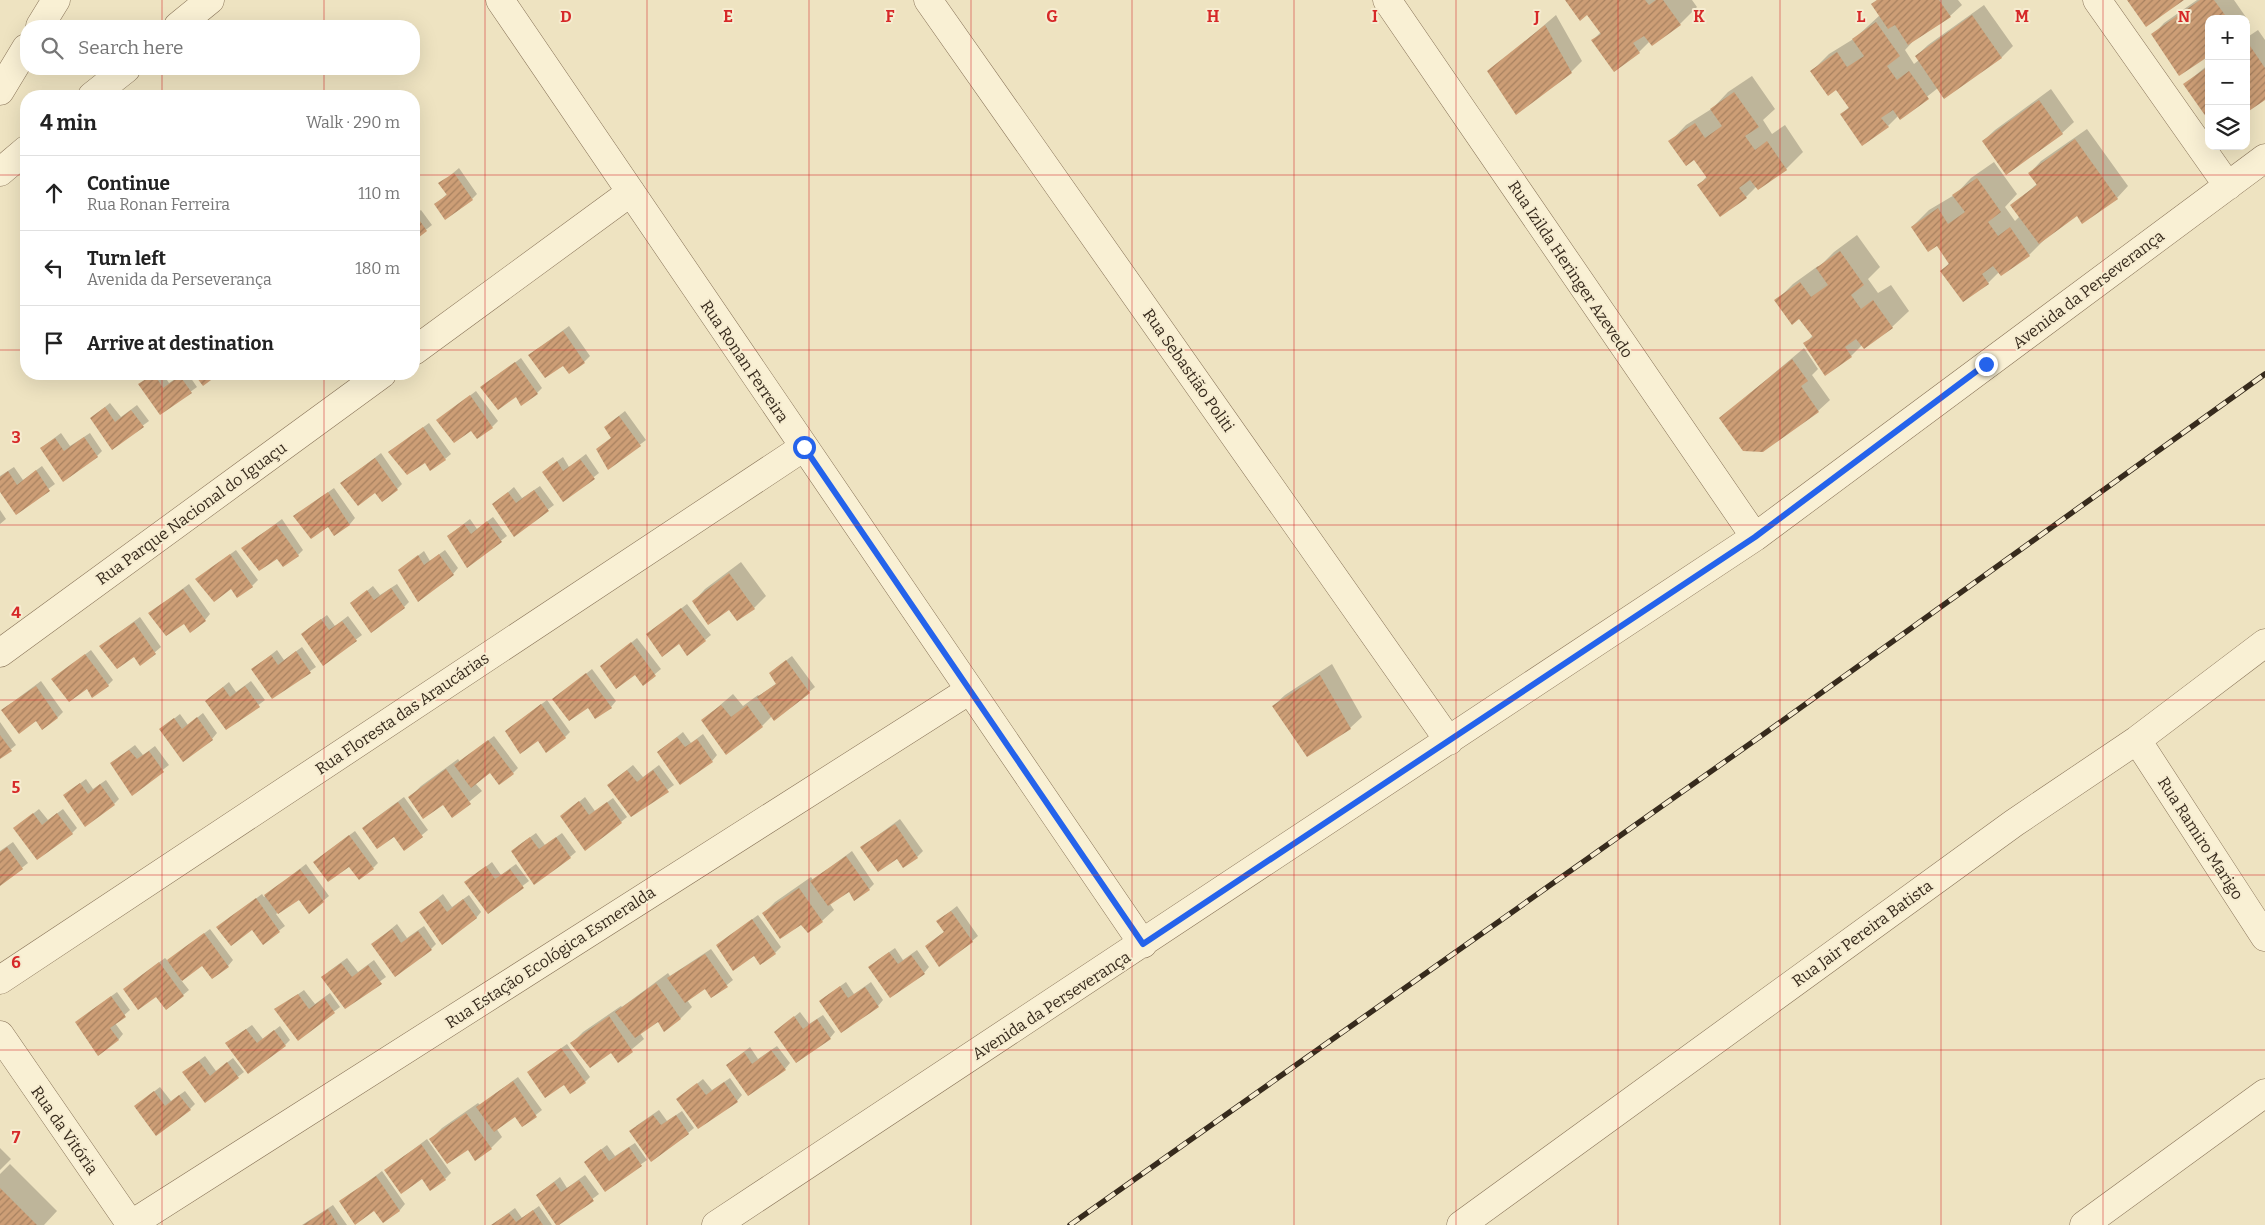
<!DOCTYPE html>
<meta charset="utf-8">
<style>
:root{--surface:#fff;--page:#f6f6f6;--text:#222;--muted:#767676;--line:#e0e0e0}
body{margin:0;font-family:Bitter,serif;background:var(--page);color:var(--text)}
.controls{position:absolute;right:15px;top:15px;display:grid;overflow:hidden;border-radius:10px;box-shadow:0 5px 20px #0002}
.controls button{width:45px;height:45px;display:grid;place-items:center;padding:0;border:0;border-bottom:1px solid var(--line);background:var(--surface);color:var(--text);font:25px sans-serif}
.stop{position:absolute;width:15px;height:15px;margin:-11px;border:4px solid #2563eb;border-radius:50%;background:#fff}
.stop.end{background:#2563eb;border-color:#fff;box-shadow:0 1px 5px #0008}
.list{margin:0;padding:0;list-style:none}
h2{display:flex;justify-content:space-between;align-items:center;height:65px;margin:0;padding:0 20px;font-size:21px}
h2 small{font-size:16px;font-weight:400;color:var(--muted)}
.list li{display:grid;grid-template-columns:32px 1fr auto;gap:15px;align-items:center;box-sizing:border-box;height:75px;padding:0 20px;border-top:1px solid var(--line)}
.list b{display:block;font-size:19px;white-space:nowrap}
.list p{margin:0;font-size:16px;white-space:nowrap;color:var(--muted)}
.list em{font-size:16px;font-style:normal;color:var(--muted)}
.icon{flex:none;width:28px;height:28px;fill:none;stroke:currentColor;stroke-width:2;stroke-linecap:round;stroke-linejoin:round}
.map{position:relative;flex:none;width:2265px;height:1225px;overflow:hidden}
.search{position:absolute;background:var(--surface);box-shadow:0 5px 20px #0002;left:20px;top:20px;width:400px;height:55px;display:flex;align-items:center;gap:12px;box-sizing:border-box;padding:0 18px;border-radius:20px;color:var(--muted);font-size:19px}
.panel{position:absolute;background:var(--surface);box-shadow:0 5px 20px #0002;left:20px;top:90px;width:400px;height:290px;border-radius:20px}
.map>svg:first-child{display:block}
</style>
<div class="map">
<svg width="2265" height="1225" viewBox="0 0 2265 1225">
<defs>
<pattern id="building-hatch" width="6" height="6" patternUnits="userSpaceOnUse" patternTransform="scale(1.25)"><rect width="6" height="6" fill="#cd9e76"/><path d="M-1 1l2-2M0 6l6-6M5 7l2-2" fill="none" stroke="#a78160"/></pattern>
</defs>
<rect width="100%" height="100%" fill="#eee3c1"/>
<path fill="#0003" d="M1566 0H1692L1697 7 1680 24 1650 41 1639 52 1593 40 1601 32 1588 13Z
M1877 0H1958L1962 5 1950 16 1916 38 1905 50 1914 64 1919 60 1916 56 1928 45 1984 5 2013 46 2002 57 1945 97 1938 88 1900 118 1898 116 1888 126 1841 115 1849 107 1836 88 1812 71 1829 54 1855 38 1880 15 1873 4Z
M2197 0H2234L2250 23 2246 26V19H2209L2153 35 2164 23Z
M1556 15 1582 61 1571 72H1489Z
M2258 30 2265 40V98L2246 111V38Z
M2209 64V119L2185 84Z
M1752 76 1775 109 1763 120 1772 134 1785 125 1803 152 1786 169 1758 188 1757 186 1746 197 1699 185 1707 176 1694 159 1670 142 1686 125 1713 108 1728 92Z
M2051 89 2074 122 2062 133 1983 141 1995 130Z
M2087 129 2128 186 2117 198 2082 222 2077 215 2046 238 2029 255 1999 272 1988 283 1942 271 1950 262 1937 244 1912 227 1929 210 1956 194 1971 178 1994 162 2017 194 2005 207 2015 221 2020 216 2012 205 2038 183 2030 173 2041 161Z
M459 168 477 194 472 199 436 204 447 194 440 184Z
M421 210 432 225 414 239V215Z
M1857 235 1880 267 1868 279 1878 293 1891 285 1909 311 1892 327 1862 345 1851 356 1826 374 1805 344 1813 335 1800 317 1776 301 1793 284 1818 266 1819 267 1834 252Z
M569 326 590 356 584 362 569 372 563 364 529 355Z
M1804 348 1818 369 1812 375 1830 400 1818 411 1721 418Z
M521 358 542 388 537 393 516 396 482 387Z
M152 374H163L169 383 183 374H188L197 387 160 414 140 384Z
M476 391 498 421 492 427 477 437 472 429 438 420Z
M110 403 121 417 137 405 149 421 112 448 91 418Z
M625 411 646 440 609 468 597 449 612 437 611 422Z
M429 423 451 454 445 459 431 469 425 461 390 452Z
M61 433 70 446 90 433 102 451 97 456 41 448Z
M381 453 402 484 397 489 376 492 342 483Z
M586 454 599 473 563 501 549 467 563 457 569 467Z
M42 466 55 484 16 513 0 490V476L14 467 23 480Z
M540 486 554 505 514 535 500 499 514 487 522 498Z
M334 488 355 518 350 524 335 534 328 525 294 517Z
M0 510 6 519 0 524Z
M493 517 507 536 468 566 448 536 470 519 477 529Z
M282 519 303 550 298 555 277 557 243 548Z
M236 550 258 580 252 586 238 596 232 588 197 579Z
M445 550 458 568 453 574 400 570 424 551 430 561Z
M741 562 766 596 754 608 737 620 729 608 694 601 705 589Z
M189 584 210 614 205 620 184 622 150 613Z
M397 584 409 602 404 607 352 603 373 586 380 595Z
M687 604 711 635 705 640 679 643 648 634Z
M327 615 335 626 348 616 362 635 323 664 308 629Z
M140 617 161 647 141 664 134 655 101 646Z
M637 638 661 669 643 684 635 674 602 666Z
M302 647 316 667 273 697 253 669 277 650 284 660Z
M91 650 113 680 108 685 87 688 53 679Z
M792 656 815 687 809 692 772 716 762 726 703 720 733 694 743 706 758 695 759 696 777 683 776 668Z
M1332 664 1362 717 1350 728 1273 706 1285 695Z
M592 669 616 701 611 707 588 706 554 699Z
M41 681 63 712 58 717 42 728 37 720 2 710Z
M251 681 265 700 226 729 206 701 229 682 236 692Z
M547 700 570 732 565 737 538 739 506 731Z
M203 713 217 733 212 739 161 729 180 714 188 725Z
M0 722 16 745 0 758Z
M683 732 691 743 703 734 717 755 712 761 658 752Z
M494 736 518 768 513 773 491 772 475 783 482 791 452 816 443 803 410 797 421 786 458 759 460 762Z
M135 745 143 755 155 746 169 765 132 794 111 763Z
M633 765 643 777 659 765 674 785 631 816 608 785Z
M86 779 93 789 106 780 119 799 114 804 65 795Z
M404 797 428 830 405 849 394 835 369 823Z
M585 797 595 811 613 798 627 817 621 822 562 816Z
M39 809 48 820 63 809 77 828 72 833 15 828Z
M900 819 923 851 917 857 904 866 897 857 862 847Z
M355 831 378 863 373 868 350 865 320 857Z
M536 833 545 845 562 833 576 852 570 857 518 846Z
M13 842 28 863 0 885V851Z
M852 851 874 884 869 889 849 891 830 904 834 910 822 921 802 923 764 913 775 902 811 877 813 880Z
M492 862 501 875 516 864 529 881 488 912 466 882Z
M306 864 329 896 309 912 299 898 276 914 285 926 263 943 252 928 218 927 262 894 264 897Z
M443 894 452 907 469 895 481 912 476 918 421 912Z
M957 906 978 936 972 941 926 946 945 931 938 921Z
M758 915 781 947 775 953 760 963 754 955 717 945Z
M397 924 407 938 424 926 436 944 431 949 373 944Z
M210 929 233 960 228 966 202 964 181 980 189 990 183 995 130 984 165 958 168 961Z
M895 948 903 960 917 950 929 967 924 973 875 962Z
M711 949 733 980 712 997 705 987 687 1000 692 1007 681 1018 658 1020 640 1033 644 1039 618 1061 611 1052 572 1043 583 1032 621 1006 622 1007 668 973 670 976Z
M347 958 358 972 374 960 386 977 345 1007 328 972Z
M846 982 854 994 871 982 883 1000 878 1006 820 1001Z
M304 990 315 1004 330 993 340 1007 298 1039 276 1010Z
M117 992 130 1010 115 1023 123 1034 118 1040 83 1017Z
M800 1012 809 1024 823 1015 835 1032 830 1038 776 1032Z
M252 1025 263 1039 280 1026 290 1040 285 1045 226 1043Z
M567 1044 590 1077 585 1082 564 1083 528 1072Z
M777 1046 790 1063 785 1069 727 1065 750 1047 758 1059Z
M205 1056 216 1071 233 1058 244 1072 205 1102 184 1072Z
M518 1077 542 1110 522 1126 515 1115 496 1128 502 1137 491 1148H468L431 1139 442 1128 478 1103 480 1105Z
M730 1078 742 1095 737 1101 678 1099 703 1079 712 1090Z
M160 1087 171 1101 185 1091 195 1104 190 1109 135 1106Z
M659 1110 667 1121 682 1111 694 1128 688 1133 636 1126Z
M427 1139 451 1173 445 1179 431 1189 422 1177 386 1170Z
M635 1143 647 1160 605 1190 585 1162 607 1145 615 1156Z
M0 1148 11 1159 0 1170Z
M10 1164 57 1211 44 1225H0V1174Z
M382 1171 405 1204 400 1210 383 1221 375 1210 341 1202Z
M585 1175 599 1194 558 1225 537 1195 560 1177 567 1188Z
M333 1205 347 1225H302Z
M539 1206 552 1225H492L515 1208 522 1218Z"/>
<path fill="url(#building-hatch)" d="M1565 0H1645L1649 5 1656 0H1663L1681 25 1652 46 1644 36 1633 43 1640 53 1614 72 1591 40 1601 34 1587 15 1580 21Z
M1877 0H1939L1951 17 1908 45 1895 25 1888 29 1871 4Z
M2127 0H2184L2146 27Z
M2200 0H2214L2228 19H2209V56L2179 76 2151 34Z
M1972 15 2002 58 1944 99 1915 56Z
M1876 22 1900 56 1887 66 1897 80 1909 71 1929 99 1900 120 1893 110 1881 118 1889 127 1862 146 1840 114 1849 108 1836 90 1828 96 1810 71 1837 52 1847 67 1864 56 1852 39Z
M1545 25 1572 73 1516 115 1487 71Z
M2246 40 2265 68V100L2246 113Z
M2209 66V121L2183 84Z
M1734 92 1759 127 1745 136 1755 150 1767 141 1787 170 1758 190 1750 180 1739 188 1747 198 1720 217 1697 185 1707 178 1694 160 1686 166 1668 141 1695 123 1705 138 1722 126 1710 109Z
M2039 100 2063 134 2006 175 1982 141Z
M2075 139 2118 199 2082 224 2077 216 2039 244 2010 205 2037 185 2028 173Z
M454 173 473 200 445 220 434 204 447 195 438 183Z
M1977 178 2001 212 1988 222 1998 236 2010 227 2030 256 2001 276 1993 266 1982 274 1989 284 1963 302 1940 271 1949 264 1937 246 1928 252 1911 227 1938 208 1948 224 1965 212 1952 195Z
M415 214 427 231 414 241V215Z
M1840 251 1864 285 1851 295 1861 309 1873 300 1893 328 1864 349 1856 339 1845 347 1852 357 1825 376 1803 343 1813 337 1799 319 1792 325 1774 300 1800 282 1811 297 1828 285 1816 268Z
M563 331 585 363 569 374 563 366 545 378 528 355Z
M1792 359 1808 381 1801 386 1819 412 1763 452 1743 451 1719 418Z
M515 362 538 394 521 406 516 397 498 410 480 387Z
M154 374 163 388 180 376 192 393 160 415 138 384Z
M194 374H219L203 386Z
M470 395 493 428 477 439 471 431 454 443 436 420Z
M105 407 115 422 131 410 144 427 112 450 90 418Z
M619 416 641 446 608 470 596 449 611 438 604 427Z
M423 427 446 460 430 471 425 463 407 475 388 452Z
M84 437 98 457 63 482 40 448 55 438 64 451Z
M375 458 398 490 382 502 375 493 358 506 340 483Z
M580 459 595 479 563 502 542 472 557 461 563 471Z
M36 470 50 491 16 515 0 492V477L8 471 17 485Z
M534 490 549 511 514 537 492 504 508 492 516 503Z
M328 492 350 525 334 536 328 527 311 539 293 516Z
M487 521 502 542 467 568 447 536 464 524 471 534Z
M276 524 299 556 283 567 277 559 259 571 241 548Z
M230 554 253 587 237 598 231 589 214 602 195 579Z
M439 554 454 575 418 602 398 570 418 555 424 565Z
M729 573 755 609 737 621 729 610 708 625 692 601Z
M391 588 405 608 371 633 350 603 367 590 374 600Z
M183 589 206 621 190 633 184 624 166 636 148 613Z
M681 608 706 641 687 656 679 644 662 657 646 634Z
M321 619 329 630 342 621 357 641 323 666 301 634Z
M134 622 156 654 140 666 134 657 117 669 99 646Z
M631 642 656 676 643 686 635 675 616 689 600 666Z
M296 651 311 673 272 699 251 669 271 655 278 665Z
M85 654 109 686 92 698 87 689 69 702 51 679Z
M786 660 810 693 774 721 757 697 776 684 769 673Z
M586 673 612 708 595 719 588 708 569 721 552 699Z
M1320 675 1351 729 1307 757 1272 706Z
M36 686 58 718 42 730 36 721 19 734 1 710Z
M245 686 260 707 226 730 205 701 223 687 230 697Z
M541 704 566 738 546 753 538 741 520 754 505 731Z
M721 705 731 717 747 705 763 727 726 755 701 720Z
M197 717 213 740 183 762 159 729 174 718 182 729Z
M0 735 12 751 0 759Z
M677 737 685 747 697 739 713 762 680 785 657 752Z
M488 740 514 774 499 785 490 773 471 788 454 765Z
M129 750 137 759 149 751 164 772 132 796 110 763Z
M446 769 471 804 452 818 443 805 423 819 408 797Z
M627 770 637 782 653 770 669 792 631 817 607 785Z
M80 783 88 794 100 784 115 805 85 827 63 795Z
M579 801 589 815 607 802 622 823 585 851 560 816Z
M398 802 423 837 404 851 394 837 377 849 362 828Z
M33 813 42 825 57 813 73 834 37 860 13 828Z
M895 824 918 858 903 868 897 859 878 872 860 847Z
M349 835 374 869 359 880 349 867 328 882 313 862Z
M530 837 539 849 556 837 571 858 534 885 511 851Z
M7 847 23 869 0 886V852Z
M846 856 870 890 854 901 849 892 828 906 810 881Z
M486 866 495 879 510 869 524 888 488 914 464 882Z
M300 869 324 902 309 914 299 900 278 914 264 895Z
M799 888 823 922 808 933 801 925 780 939 762 913Z
M256 898 280 932 263 945 252 930 231 946 216 927Z
M438 899 447 912 463 899 477 918 442 945 419 912Z
M951 911 973 942 939 967 925 946 944 932 936 921Z
M752 919 776 954 760 965 754 956 733 971 716 945Z
M392 929 401 943 418 931 432 950 395 977 371 944Z
M204 933 229 967 212 979 202 966 182 981 167 960Z
M889 952 898 964 911 955 925 974 890 998 868 967Z
M705 954 728 987 711 998 705 989 685 1003 667 978Z
M159 962 184 996 166 1010 156 997 138 1010 123 989Z
M341 963 352 977 368 965 382 984 345 1009 321 977Z
M656 983 681 1019 664 1032 658 1022 635 1038 615 1012Z
M840 986 848 998 865 987 879 1007 841 1033 819 1001Z
M298 994 309 1009 324 998 335 1013 298 1041 274 1009Z
M111 996 126 1017 110 1028 119 1040 98 1056 75 1022Z
M609 1016 633 1052 618 1063 611 1053 590 1068 570 1043Z
M794 1016 803 1029 817 1019 831 1039 796 1063 774 1032Z
M246 1029 257 1043 274 1030 286 1046 248 1074 225 1043Z
M561 1048 586 1083 570 1094 564 1085 545 1098 527 1072Z
M771 1050 786 1070 748 1096 726 1065 744 1052 752 1064Z
M199 1061 210 1076 227 1062 239 1078 205 1103 182 1072Z
M513 1081 537 1117 522 1127 515 1117 494 1132 476 1107Z
M724 1082 738 1102 698 1129 676 1099 697 1083 706 1095Z
M154 1091 165 1106 179 1095 191 1110 156 1136 134 1106Z
M466 1113 492 1149 475 1161 468 1150 447 1164 429 1139Z
M653 1115 661 1125 676 1115 689 1134 651 1162 629 1131Z
M421 1144 446 1180 430 1191 422 1179 401 1194 384 1170Z
M629 1147 642 1166 605 1192 584 1162 601 1149 609 1161Z
M376 1176 400 1211 383 1223 374 1211 355 1225 339 1201Z
M579 1180 594 1201 559 1225H556L536 1195 554 1182 561 1192Z
M0 1188 37 1225H0Z
M328 1209 338 1225H303Z
M533 1210 543 1225H491L509 1213 516 1222Z"/>
<g fill="none" stroke-linecap="round" stroke-linejoin="round">
<g stroke="#887358" stroke-width="29">
<path id="minor" d="M500 0 1143 944
M928 0 1449 741
M1387 0 1755 537
M2097 0 2228 186
M40 26 56 0
M178 26 210 0
M0 91 26 48
M92 96 126 69
M0 172 26 150
M414 351 631 192
M0 653 382 374
M2137 740 2265 937
M0 980 804 447
M0 1035 131 1225
M130 1225 970 690
M716 1225 1755 537 2265 158
M1461 1225 2014 823 2137 740 2265 643
M2084 1225 2265 1093"/>
</g>
<use href="#minor" stroke="#f9f0d4" stroke-width="28"/>
<g stroke="#372b1d" stroke-width="5.5">
<path id="rail" d="M1070 1225 1761 736 2265 374"/>
</g>
<use href="#rail" stroke="#f6ecd0" stroke-width="4" stroke-dasharray="11" stroke-linecap="butt"/>
</g>
<g fill="none" stroke-linecap="round" stroke-linejoin="round">
<path stroke="#2563eb" stroke-width="6" d="M804 447 1143 944 1755 537 1986 364"/>
</g>
<path fill="none" stroke="#d62828" stroke-width="1" stroke-opacity="0.55" d="M162 0V26M324 0V26M485 0V1225M647 0V1225M809 0V1225M971 0V1225M1132 0V1225M1294 0V1225M1456 0V1225M1618 0V1225M1780 0V1225M1941 0V1225M2103 0V1225M162 69V96M324 69V96M0 175H26M414 175H2265M0 350H26M414 350H2265M162 374V1225M324 374V1225M0 525H2265M0 700H2265M0 875H2265M0 1050H2265"/>
<g text-anchor="middle" stroke-width="4" stroke-linejoin="round" paint-order="stroke">
<g font-size="16" fill="#372b1d" stroke="#f6ecd0">
<text transform="translate(1571 269) rotate(56)" y="6">Rua Izilda Heringer Azevedo</text>
<text transform="translate(2088 289) rotate(-37)" y="6">Avenida da Perseverança</text>
<text transform="translate(745 361) rotate(56)" y="6">Rua Ronan Ferreira</text>
<text transform="translate(1189 370) rotate(55)" y="6">Rua Sebastião Politi</text>
<text transform="translate(191 513) rotate(-36)" y="6">Rua Parque Nacional do Iguaçu</text>
<text transform="translate(402 713) rotate(-34)" y="6">Rua Floresta das Araucárias</text>
<text transform="translate(2201 838) rotate(57)" y="6">Rua Ramiro Marigo</text>
<text transform="translate(1862 933) rotate(-36)" y="6">Rua Jair Pereira Batista</text>
<text transform="translate(550 957) rotate(-33)" y="6">Rua Estação Ecológica Esmeralda</text>
<text transform="translate(1051 1005) rotate(-33)" y="6">Avenida da Perseverança</text>
<text transform="translate(65 1130) rotate(55)" y="6">Rua da Vitória</text>
</g>
</g>
<g font-size="16" text-anchor="middle" font-weight="bold" fill="#d62828" stroke="#f6ecd0" stroke-width="4" stroke-linejoin="round" paint-order="stroke">
<text x="566" y="22">D</text>
<text x="728" y="22">E</text>
<text x="890" y="22">F</text>
<text x="1052" y="22">G</text>
<text x="1213" y="22">H</text>
<text x="1375" y="22">I</text>
<text x="1537" y="22">J</text>
<text x="1699" y="22">K</text>
<text x="1861" y="22">L</text>
<text x="2022" y="22">M</text>
<text x="2184" y="22">N</text>
<text x="16" y="443">3</text>
<text x="16" y="618">4</text>
<text x="16" y="793">5</text>
<text x="16" y="968">6</text>
<text x="16" y="1143">7</text>
</g>
</svg>
<div class="controls">
<button>+</button>
<button>−</button>
<button><svg class="icon" aria-label="layers" viewBox="0 0 24 24"><path d="M12 4l9 5-9 5-9-5zM3 14l9 5 9-5"/></svg></button>
</div>
<div class="stop" style="left:804px;top:447px"></div>
<div class="stop end" style="left:1986px;top:364px"></div>
<div class="search"><svg class="icon" aria-label="search" viewBox="0 0 24 24"><circle cx="10" cy="10" r="6"/><path d="M15 15l6 6"/></svg>Search here</div>
<section class="panel">
<h2>4 min<small>Walk · 290 m</small></h2>
<ul class="list">
<li><svg class="icon" aria-label="ahead" viewBox="0 0 24 24"><path d="M12 20V5M6 11l6-6 6 6"/></svg><div><b>Continue</b><p>Rua Ronan Ferreira</p></div><em>110 m</em></li>
<li><svg class="icon" aria-label="left" viewBox="0 0 24 24"><path d="M17 20v-9H6M10 6l-5 5 5 5"/></svg><div><b>Turn left</b><p>Avenida da Perseverança</p></div><em>180 m</em></li>
<li><svg class="icon" aria-label="arrive" viewBox="0 0 24 24"><path d="M6 21V4h12l-3 4 3 4H6"/></svg><div><b>Arrive at destination</b></div></li>
</ul>
</section>
</div>
